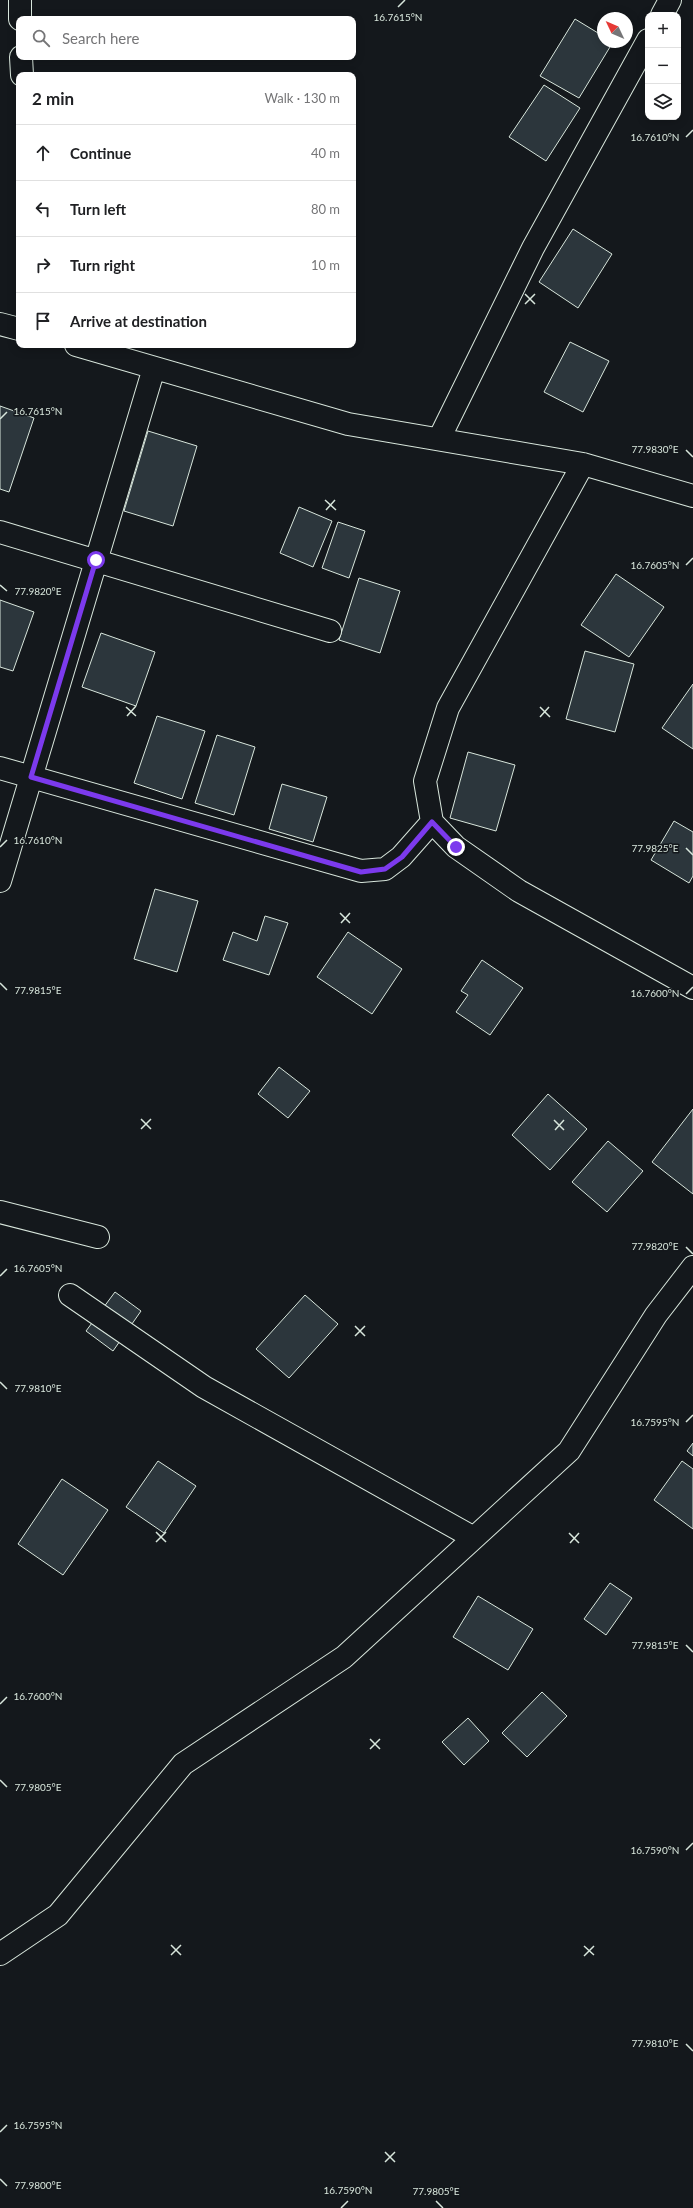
<!DOCTYPE html>
<meta charset="utf-8">
<style>
:root{--surface:#fff;--page:#f6f6f6;--text:#202124;--muted:#757577;--line:#e0e0e0}
body{margin:0;font-family:Lato,sans-serif;background:var(--page);color:var(--text)}
.controls{position:absolute;right:12px;top:12px;display:grid;overflow:hidden;border-radius:8px;box-shadow:0 2px 10px #0003}
.controls button{width:36px;height:36px;display:grid;place-items:center;padding:0;border:0;border-bottom:1px solid var(--line);background:var(--surface);color:var(--text);font:20px sans-serif}
.compass{position:absolute;left:597px;top:12px;width:36px;height:36px;border-radius:50%;background:var(--surface);box-shadow:0 2px 10px #0003;rotate:314deg}
.stop{position:absolute;width:12px;height:12px;margin:-9px;border:3px solid #7c3aed;border-radius:50%;background:#fff}
.stop.end{background:#7c3aed;border-color:#fff;box-shadow:0 1px 4px #0008}
.list{margin:0;padding:0;list-style:none}
h2{display:flex;justify-content:space-between;align-items:center;height:52px;margin:0;padding:0 16px;font-size:17px}
h2 small{font-size:13px;font-weight:400;color:var(--muted)}
.list li{display:grid;grid-template-columns:26px 1fr auto;gap:12px;align-items:center;box-sizing:border-box;height:56px;padding:0 16px;border-top:1px solid var(--line)}
.list b{display:block;font-size:15px;white-space:nowrap}
.list em{font-size:13px;font-style:normal;color:var(--muted)}
.icon{flex:none;width:22px;height:22px;fill:none;stroke:currentColor;stroke-width:2;stroke-linecap:round;stroke-linejoin:round}
.map{position:relative;flex:none;width:693px;height:2208px;overflow:hidden}
.search{position:absolute;background:var(--surface);box-shadow:0 2px 10px #0003;left:16px;top:16px;width:340px;height:44px;display:flex;align-items:center;gap:10px;box-sizing:border-box;padding:0 14px;border-radius:8px;color:var(--muted);font-size:15px}
.panel{position:absolute;background:var(--surface);box-shadow:0 2px 10px #0003;left:16px;top:72px;width:340px;height:276px;border-radius:8px}
.map>svg:first-child{display:block}
</style>
<div class="map">
<svg width="693" height="2208" viewBox="0 0 693 2208">
<rect width="100%" height="100%" fill="#14181c"/>
<path fill="#2c363c" stroke="#d8e6dc" d="M575 19 603 36V42H613L579 98 540 76Z
M544 85 580 108 546 161 509 137Z
M573 229 612 254 578 308 539 282Z
M570 342 609 361 583 412 544 392Z
M0 406 34 418 9 492 0 489Z
M148 431 197 446 173 526 124 511Z
M299 507 332 521 313 567 280 553Z
M338 522 365 531 349 578 322 568Z
M616 574 664 607 629 657 581 625Z
M359 578 400 591 380 653 339 640Z
M0 600 34 612 13 671 0 667Z
M101 633 155 652 136 706 82 687Z
M585 651 634 664 615 732 566 719Z
M693 684V749L662 728Z
M157 716 205 731 182 799 134 783Z
M217 735 255 747 234 815 195 803Z
M468 752 515 765 496 831 450 818Z
M282 784 327 797 313 842 269 829Z
M674 821 693 832V876L689 883 651 860Z
M155 889 198 901 177 972 134 959Z
M265 916 288 923 269 975 223 960 233 932 257 941Z
M348 932 402 969 372 1014 317 977Z
M482 960 523 988 490 1035 456 1012 468 995 461 991Z
M279 1067 310 1091 288 1118 258 1094Z
M548 1094 587 1129 550 1170 512 1135Z
M693 1109V1194L652 1162Z
M608 1141 643 1171 607 1212 572 1182Z
M115 1292 141 1311 113 1351 86 1331Z
M305 1295 338 1324 289 1378 256 1349Z
M693 1443V1456L687 1451Z
M158 1461 196 1486 164 1533 126 1507Z
M682 1461 693 1469V1529L654 1500Z
M62 1479 108 1510 63 1575 18 1544Z
M610 1583 632 1598 606 1635 584 1619Z
M478 1596 533 1629 508 1670 453 1637Z
M542 1692 567 1716 527 1757 502 1733Z
M468 1718 489 1741 464 1765 442 1742Z"/>
<g fill="none" stroke-linecap="round" stroke-linejoin="round">
<g stroke="#d8e6dc" stroke-width="24">
<path id="minor" d="M20 0V19
M662 15 670 0
M21 57 22 75
M0 324 19 329
M76 345 348 424 583 464 693 496
M439 439 533 248 648 40
M583 464 448 708 425 781 432 822 456 847 519 891 693 988
M0 532 330 631
M0 768 361 871 385 869 401 857 432 822
M0 881 154 368
M0 1212 98 1237
M70 1295 204 1387 474 1538
M0 1954 58 1915 183 1764 344 1657 569 1451 656 1315 693 1267"/>
</g>
<use href="#minor" stroke="#14181c" stroke-width="22"/>
</g>
<g fill="none" stroke-linecap="round" stroke-linejoin="round">
<path stroke="#7c3aed" stroke-width="5" d="M96 560 31 777 361 872 385 869 402 857 432 822 456 847"/>
</g>
<path fill="none" stroke="#d8e6dc" stroke-width="1.5" d="M398 7 405 0M686 137 693 130M525 294 535 304M525 304 535 294M0 419 7 412M686 450 693 457M325 500 336 510M326 510 335 500M686 565 693 558M0 585 7 591M126 707 136 716M540 707 550 717M127 716 136 706M540 717 549 707M0 847 7 840M686 848 693 855M340 913 350 923M341 923 350 913M0 983 7 990M686 994 693 987M141 1119 151 1129M554 1120 564 1130M141 1129 151 1119M555 1130 564 1120M686 1247 693 1254M0 1276 7 1269M355 1326 365 1336M355 1336 365 1326M0 1382 7 1389M686 1422 693 1415M156 1532 166 1542M569 1533 579 1543M156 1542 166 1532M570 1543 579 1533M686 1645 693 1652M0 1704 7 1697M370 1739 380 1749M370 1749 380 1739M0 1780 7 1787M686 1850 693 1843M171 1945 181 1955M584 1946 594 1955M171 1955 181 1945M584 1956 594 1946M686 2044 693 2051M0 2132 7 2125M385 2152 395 2162M385 2162 395 2152M0 2179 7 2186M436 2201 443 2208M341 2208 348 2201"/>
<g font-size="10" text-anchor="middle" fill="#d8e6dc" stroke="#14181c" stroke-width="3" stroke-linejoin="round" paint-order="stroke">
<text x="398" y="21">16.7615°N</text>
<text x="655" y="141">16.7610°N</text>
<text x="38" y="415">16.7615°N</text>
<text x="655" y="453">77.9830°E</text>
<text x="655" y="569">16.7605°N</text>
<text x="38" y="595">77.9820°E</text>
<text x="38" y="844">16.7610°N</text>
<text x="655" y="852">77.9825°E</text>
<text x="38" y="994">77.9815°E</text>
<text x="655" y="997">16.7600°N</text>
<text x="655" y="1250">77.9820°E</text>
<text x="38" y="1272">16.7605°N</text>
<text x="38" y="1392">77.9810°E</text>
<text x="655" y="1426">16.7595°N</text>
<text x="655" y="1649">77.9815°E</text>
<text x="38" y="1700">16.7600°N</text>
<text x="38" y="1791">77.9805°E</text>
<text x="655" y="1854">16.7590°N</text>
<text x="655" y="2047">77.9810°E</text>
<text x="38" y="2129">16.7595°N</text>
<text x="38" y="2189">77.9800°E</text>
<text x="348" y="2194">16.7590°N</text>
<text x="436" y="2195">77.9805°E</text>
</g>
</svg>
<div class="controls">
<button>+</button>
<button>−</button>
<button><svg class="icon" aria-label="layers" viewBox="0 0 24 24"><path d="M12 4l9 5-9 5-9-5zM3 14l9 5 9-5"/></svg></button>
</div>
<svg class="compass" viewBox="-18 -18 36 36"><path d="M0-13l5 13h-10z" fill="#e53935"/><path d="M0 13l5-13h-10z" fill="#757577"/></svg>
<div class="stop" style="left:96px;top:560px"></div>
<div class="stop end" style="left:456px;top:847px"></div>
<div class="search"><svg class="icon" aria-label="search" viewBox="0 0 24 24"><circle cx="10" cy="10" r="6"/><path d="M15 15l6 6"/></svg>Search here</div>
<section class="panel">
<h2>2 min<small>Walk · 130 m</small></h2>
<ul class="list">
<li><svg class="icon" aria-label="ahead" viewBox="0 0 24 24"><path d="M12 20V5M6 11l6-6 6 6"/></svg><div><b>Continue</b></div><em>40 m</em></li>
<li><svg class="icon" aria-label="left" viewBox="0 0 24 24"><path d="M17 20v-9H6M10 6l-5 5 5 5"/></svg><div><b>Turn left</b></div><em>80 m</em></li>
<li><svg class="icon" aria-label="right" viewBox="0 0 24 24"><path d="M7 20v-9h11M14 6l5 5-5 5"/></svg><div><b>Turn right</b></div><em>10 m</em></li>
<li><svg class="icon" aria-label="arrive" viewBox="0 0 24 24"><path d="M6 21V4h12l-3 4 3 4H6"/></svg><div><b>Arrive at destination</b></div></li>
</ul>
</section>
</div>
